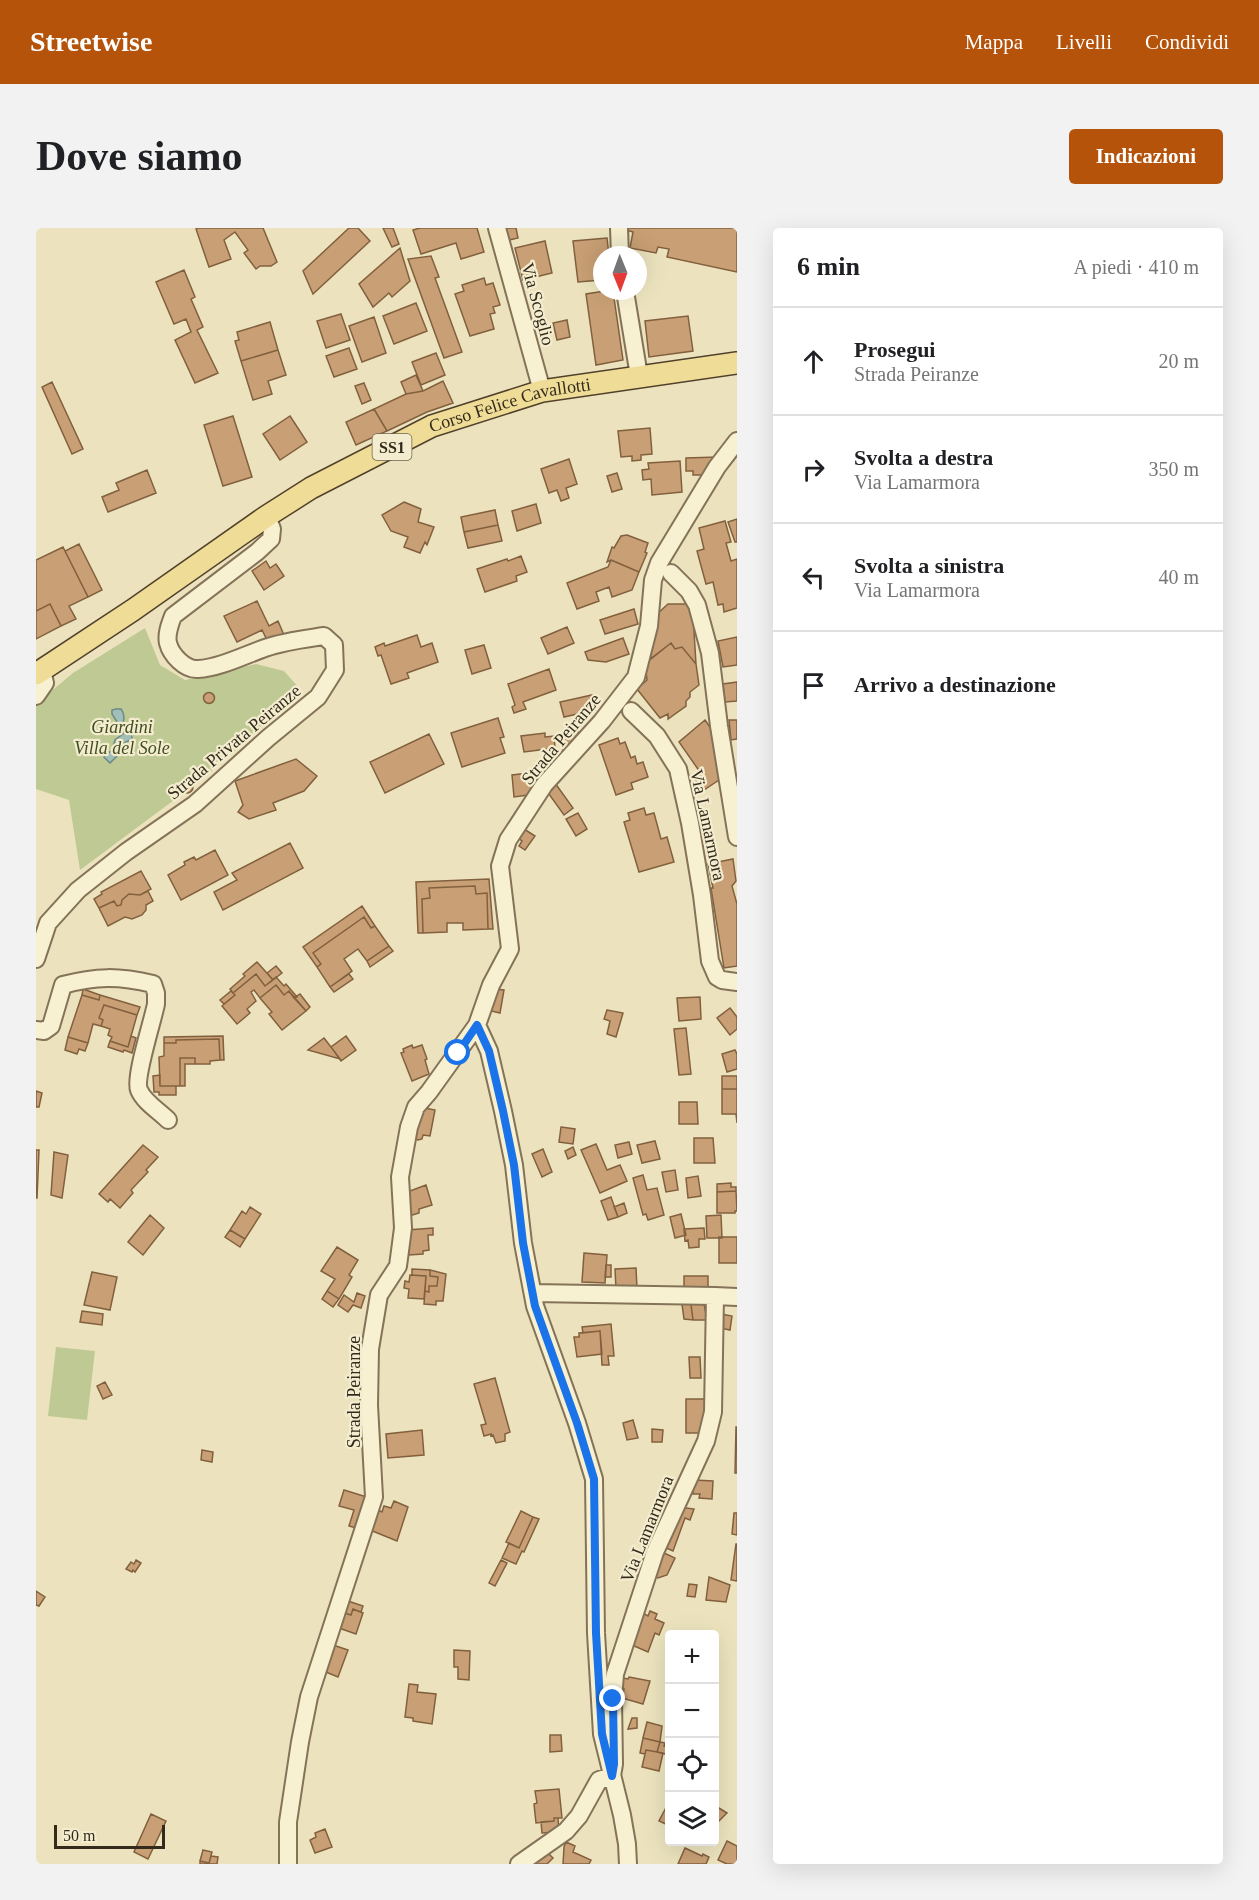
<!DOCTYPE html>
<html lang="it">
<meta charset="utf-8">
<style>
:root{--surface:#fff;--page:#f2f2f2;--text:#202124;--muted:#757577;--line:#e0e0e0;--accent:#b45309}
body{margin:0;font-family:"Times New Roman",serif;background:var(--page);color:var(--text)}
.controls{position:absolute;right:18px;bottom:18px;display:grid;overflow:hidden;border-radius:6px;box-shadow:0 6px 24px #0002}
.controls button{width:54px;height:54px;display:grid;place-items:center;padding:0;border:0;border-bottom:2px solid var(--line);background:var(--surface);color:var(--text);font:30px sans-serif}
.compass{position:absolute;left:557px;top:18px;width:54px;height:54px;border-radius:50%;background:var(--surface);box-shadow:0 6px 24px #0002;rotate:179deg}
.scale{position:absolute;left:18px;bottom:15px;width:111px;box-sizing:border-box;padding-left:6px;border:3px solid #332a1c;border-top:0;font-size:16px;line-height:21px;white-space:nowrap;color:#332a1c;-webkit-text-stroke:4px #f4ecce;paint-order:stroke}
.stop{position:absolute;width:18px;height:18px;margin:-14px;border:4px solid #1a73e8;border-radius:50%;background:#fff}
.stop.end{background:#1a73e8;border-color:#fff;box-shadow:0 2px 6px #0008}
.list{margin:0;padding:0;list-style:none}
h2{display:flex;justify-content:space-between;align-items:center;height:78px;margin:0;padding:0 24px;font-size:26px}
h2 small{font-size:20px;font-weight:400;color:var(--muted)}
.list li{display:grid;grid-template-columns:39px 1fr auto;gap:18px;align-items:center;box-sizing:border-box;height:108px;padding:0 24px;border-top:2px solid var(--line)}
.list b{display:block;font-size:22px;white-space:nowrap}
.list p{margin:0;font-size:20px;white-space:nowrap;color:var(--muted)}
.list em{font-size:20px;font-style:normal;color:var(--muted)}
.icon{flex:none;width:33px;height:33px;fill:none;stroke:currentColor;stroke-width:2;stroke-linecap:round;stroke-linejoin:round}
.map{position:relative;flex:none;width:701px;height:1636px;overflow:hidden;border-radius:6px}
header{display:flex;align-items:center;gap:36px;box-sizing:border-box;height:84px;padding:0 30px;background:var(--accent);color:#fff}
header strong{font-size:28px}
nav{display:flex;gap:33px;margin-inline-start:auto;font-size:21px}
.intro{display:flex;align-items:center;justify-content:space-between;box-sizing:border-box;height:144px;padding:0 36px}
h1{margin:0;font-size:42px}
.button{padding:15px 27px;border-radius:6px;background:var(--accent);color:#fff;font-size:21px;font-weight:700}
main{display:flex;gap:36px;padding:0 36px}
aside{flex:1;background:var(--surface);border-radius:6px;box-shadow:0 6px 24px #0002}
.map>svg:first-child{display:block}
</style>
<header>
<strong>Streetwise</strong>
<nav><a>Mappa</a><a>Livelli</a><a>Condividi</a></nav>
</header>
<div class="intro"><h1>Dove siamo</h1><a class="button">Indicazioni</a></div>
<main>
<div class="map">
<svg width="701" height="1636" viewBox="0 0 701 1636">
<rect width="100%" height="100%" fill="#ece3be"/>
<path fill="#bec993" d="M109 400 124 437 149 452 220 436 248 443 264 461 213 510 165 552 44 642 33 572 0 561V476L37 445Z
M20 1119 59 1123 51 1192 12 1188Z"/>
<path fill="#a2beb8" stroke="#6a8b86" stroke-width="1.5" d="M80 481H85C89 486 88 491 87 496L91 502 95 503 96 511 86 516 83 526 74 535 68 529 76 522 79 512 88 505 76 486V482Z"/>
<path fill="#c9a075" stroke="#82603e" stroke-width="1.5" d="M162 0H227L241 34 235 38H224L220 41 208 25 212 22 199 4 188 12 195 31 173 39 160 1Z
M313 0H322L334 13 277 66 267 43Z
M347 0H357L363 16 356 19Z
M384 0H441L448 24 425 31 420 15 385 26 377 2Z
M470 0H480L482 10 473 12Z
M590 0H701V44L631 29 633 21 622 19 620 25 594 20 597 4 590 2Z
M571 10 573 27H566V52L542 54 537 13Z
M509 13 516 45 487 52 479 20Z
M364 20 374 53 356 69 353 65 337 79 323 56Z
M395 28 403 49 399 50 426 124 408 130 372 31Z
M148 42 159 69 155 71 167 99 161 102 182 145 159 155 139 112 155 104 150 91 138 96 120 54Z
M448 50 450 57 457 55 464 77 457 79 459 85 454 86 458 101 434 108 419 66 428 63 426 57Z
M569 63H577L587 132 560 137 550 66Z
M380 75 391 103 358 116 347 88Z
M305 86 314 112 290 120 281 93Z
M652 88 657 123 613 129 609 93Z
M338 89 350 125 326 134 313 98Z
M531 92 534 109 521 112 517 95Z
M234 94 242 122 205 133 199 113 203 112 201 104Z
M313 120 321 141 298 149 290 128Z
M242 122 250 147 232 153 236 166 217 172 205 133Z
M400 125 409 147 385 157 376 134Z
M380 147 387 163 370 166 365 154Z
M407 153 417 175 391 184 351 203 338 181 370 166 387 163Z
M16 154 47 221 36 226 6 159Z
M328 155 335 172 326 176 319 158Z
M338 181 351 203 320 217 310 194Z
M197 188 216 249 187 258 168 197Z
M254 188 271 214 244 232 227 206Z
M614 200 616 226 605 227V232L596 233V228L585 229 582 203Z
M681 229 671 247H657V243H650V230Z
M533 231 541 256 530 260 533 270 525 273 521 262 513 265 505 241Z
M644 233 646 264 616 267 615 251 607 252 606 242 613 241 612 235Z
M111 242 120 265 72 284 66 269 83 262 80 255Z
M581 245 586 261 576 264 571 248Z
M368 274 385 281 382 294 398 299 391 317 389 314 384 325 368 319 372 309 355 303 346 287Z
M500 276 505 295 481 303 476 283Z
M459 282 462 297 428 304 425 289Z
M701 291V314H699L692 294Z
M689 293 695 314 690 315 695 333 701 331V380L688 384 687 376 682 377 677 354 670 356 661 323 668 321 663 300Z
M462 297 466 313 432 320 428 304Z
M591 307 612 315 609 324 611 325 603 344 575 332 571 334 576 319 578 320 585 308Z
M43 316 66 362 52 369 29 323Z
M27 319 52 369 33 378 40 391 25 398 14 376 0 383V332Z
M485 328 491 344 480 348 481 353 449 364 441 341 471 331 472 333Z
M575 332 603 344 596 362 576 369 573 359 560 364 563 373 541 381 531 355 572 339Z
M230 333 234 340 240 336 248 348 228 362 216 343Z
M221 373 233 398 242 393 248 407 232 414 226 402 201 414 188 388Z
M14 376 25 398 0 411V383Z
M632 376H650L657 387 660 436 646 419 639 421 635 415 615 431 614 411 620 407V387Z
M598 381 602 396 569 406 564 392Z
M531 399 538 415 512 426 505 410Z
M381 407 385 419 396 415 402 434 371 445 373 450 355 456 345 427 342 428 339 419 348 415 349 418Z
M701 409V437L687 439 682 413Z
M587 410 593 426 570 434 552 432 549 424Z
M635 415 639 421 646 419 660 436 663 457 654 464V469L650 473V478L632 491V486L624 490 601 461 611 452 609 435Z
M448 417 455 440 436 446 429 422Z
M513 441 520 462 487 474 490 481 478 485 476 479 479 477 472 456Z
M701 454V473L689 474 687 456Z
M167.5 470a5.5 5.5 0 1 1 11 0a5.5 5.5 0 1 1-11 0Z
M556 467 559 482 528 489 524 474Z
M462 490 468 509 464 510 469 525 426 539 415 505Z
M669 492 676 502 683 552 668 562 657 549 664 544 643 514Z
M693 492H701V511L695 512Z
M551 503 540 520 527 522 525 506Z
M509 505V509L518 508 519 520 488 524 485 508Z
M393 506 408 536 349 565 334 534Z
M582 510 584 516 589 514 595 530 599 528 601 536 607 534 612 549 595 555 597 561 580 567 563 517Z
M260 531 281 548 268 563 237 575 240 582 213 591 202 584 207 577 199 553Z
M501 544 503 561 500 566 478 569 476 547Z
M145 559a6 6 0 1 1 12 0a6 6 0 1 1-12 0Z
M519 555 537 580 528 587 510 562Z
M608 580 610 587 618 585 625 611 631 609 638 634 603 644 588 594 594 592 592 585Z
M542 585 551 601 540 608 530 591Z
M488 601 499 608 489 622 483 618 486 613 482 610Z
M254 615 267 640 187 682 178 664 201 652 196 645Z
M179 622 192 647 145 672 132 647 149 637 148 634 158 629 160 632Z
M697 631 700 653 696 658 701 676V738L688 740 675 660H677L672 636Z
M105 643 115 661 104 667 93 666 86 672 85 677 81 678 78 673 63 680 58 671 66 666 65 664Z
M453 651 457 701H452L451 665 440 666 439 658 393 660 394 670 386 671 387 705H382L380 654Z
M439 658 440 666 451 665 452 701 427 702V695H411V704L387 705 386 671 394 670 393 660Z
M112 663 117 673 110 677V682L106 687 96 691 89 689 72 698 63 680 78 673 81 678 85 677 86 672 93 666 104 667Z
M326 678 339 698 335 700 328 689 277 725 285 736 281 739 267 719Z
M328 689 335 700 339 698 353 718 331 733 322 721 308 731 316 743 294 759 281 739 285 736 277 725Z
M353 718 357 723 334 739 331 733Z
M221 734 237 752 229 758 220 746 197 765 194 761 209 748 207 746Z
M240 738 246 745 237 752 231 745Z
M220 746 229 758 240 749 248 758 250 756 261 769 258 770 253 763 248 767 240 757 224 770 218 762 215 764 220 773 211 781 214 785 201 796 186 778 199 767 197 765Z
M313 746 317 751 298 764 294 759Z
M240 757 248 767 253 763 270 783 246 802 233 786 236 784 224 770Z
M47 761 64 767 63 772 46 767Z
M458 761 468 762 464 785 451 782Z
M195 763 199 767 188 776 184 772Z
M264 766 274 779 270 783 258 770Z
M46 767 63 772 64 767 104 779 101 787 68 777 63 790 67 792 65 798 57 796 52 815 32 809Z
M664 769 665 791 643 793 641 770Z
M68 777 101 787 92 819 74 813 76 809 72 807 74 801 65 798 67 792 63 790Z
M694 780 701 789V801L694 807 681 790Z
M571 782 587 785 580 809 571 806 574 793 568 791Z
M650 800 655 846 643 847 638 801Z
M95 808 100 810 96 825 88 822 87 824 72 819 74 813 92 819Z
M187 808 188 832H184L183 811 140 812V815H128V809Z
M310 808 320 822 305 833 295 819Z
M32 809 52 815 49 823 43 821 41 826 29 822Z
M288 810 295 819 304 831 272 822Z
M183 811 184 832 174 833V836H159V830H144V858H124L123 829 128 828V815H140V812Z
M376 817 377 820 386 817 391 831 389 832 393 846 376 853 365 825 368 824 367 821Z
M699 822 701 826V841L691 844 686 826Z
M144 830H159V836H149V858H144Z
M124 847V858H140V867H123V864H118L117 848Z
M686 848H701V861H686Z
M686 861H701V895L700 886H686Z
M0 863 6 865 3 879H0Z
M643 874H661L662 896H643Z
M384 879 399 882 394 908 387 907 386 911 382 912 379 911Z
M525 899 539 901 537 916 523 914Z
M658 910H677L679 935H658Z
M619 913 624 931 606 935 601 917Z
M593 914 596 926 582 930 579 917Z
M560 916 571 942 584 937 591 953 564 965 545 922Z
M107 917 122 929 110 942 112 944 95 962 97 965 84 980 74 971 72 974 63 966Z
M537 919 540 927 532 931 529 923Z
M507 921 516 944 506 949 496 926Z
M0 922H3L1 970H0Z
M18 924 32 927 26 970 15 967Z
M639 942 642 962 630 964 626 944Z
M607 947 611 962 621 960 628 987 612 992 610 986 607 987 597 950Z
M662 948 665 968 652 970 650 950Z
M695 955V959H700V963L681 964V956Z
M390 957 396 977 383 981V985L373 988 366 966Z
M700 963 701 983H699V985H681V964Z
M575 969 582 989 572 992 565 973Z
M588 975 591 985 582 989 578 979Z
M214 979 225 986 209 1011 194 1002 206 983 210 986Z
M645 986 650 1007 639 1010 634 989Z
M114 987 128 1000 107 1027 92 1014Z
M685 987 686 1010H671L670 988Z
M397 1000V1007H392L393 1022 387 1023V1026L373 1027 371 1002Z
M668 1000 669 1011H663V1019L653 1020 652 1012 649 1013 648 1001Z
M194 1002 209 1011 204 1019 189 1009Z
M683 1009H701V1035H683Z
M301 1019 322 1032 313 1047 316 1049 303 1071 291 1063 299 1051 285 1043Z
M548 1025 571 1027 569 1055 546 1054Z
M570 1037H575V1049H569Z
M600 1040 601 1060 580 1061 579 1041Z
M376 1041 394 1042V1048L402 1049 401 1058H393V1064L389 1063 390 1048 376 1047Z
M394 1042 410 1046 407 1073H400V1077L388 1076 389 1063 393 1064V1058H401L402 1049 394 1048Z
M56 1044 81 1049 74 1082 48 1077Z
M374 1047 390 1048 388 1071 372 1070 373 1061 368 1060 369 1053 373 1054Z
M648 1048H672V1059H648Z
M291 1063 303 1071 297 1079 286 1071Z
M321 1065 329 1068 325 1080 317 1077 312 1084 302 1077 308 1067 318 1074Z
M645 1069H654L657 1092 648 1091Z
M654 1069 667 1070 671 1092H657Z
M46 1083 67 1086 66 1097 44 1094Z
M685 1086 696 1088 694 1102 684 1100Z
M575 1096 578 1128H572L573 1137H566L564 1103 547 1105 546 1099Z
M564 1103 566 1126 541 1129 538 1109H543V1105Z
M653 1129H664L665 1150H654Z
M459 1150 474 1204 469 1206V1213L460 1215 457 1207 455 1208V1206L448 1208 445 1197 450 1196 438 1156Z
M69 1154 76 1167 67 1171 61 1158Z
M650 1171H670L671 1205H650Z
M597 1192 602 1210 591 1212 587 1195Z
M700 1199H701V1245H699Z
M616 1201 627 1202 626 1214H616Z
M386 1202 388 1227 352 1230 350 1206Z
M166 1222 177 1224 176 1234 165 1232Z
M658 1252 677 1253 676 1271 663 1270 664 1266H657Z
M308 1262 334 1270 324 1301 313 1298 318 1282 303 1278Z
M358 1273 372 1279 361 1313 334 1302 340 1281 346 1284 348 1278 355 1280Z
M643 1279 658 1281 654 1292 649 1290 637 1323 626 1318Z
M485 1283 497 1289 483 1320 470 1314Z
M698 1285H701V1307L696 1306Z
M497 1289 503 1291 488 1324 486 1323 480 1336 466 1330 473 1315 483 1320Z
M700 1316H701V1353L695 1352Z
M626 1324 639 1330 631 1347 622 1350 616 1347Z
M100 1332 105 1335 99 1344 97 1342 96 1344 90 1341 95 1334 98 1336Z
M465 1332 471 1335 459 1358 453 1355Z
M673 1349 694 1357 690 1374 670 1372Z
M653 1356 661 1357 659 1369 651 1368Z
M0 1363 9 1369 3 1378 0 1377Z
M309 1372 327 1378 325 1384 317 1381 315 1387 305 1384Z
M317 1381 327 1385 320 1406 300 1399 305 1384 315 1387Z
M614 1383 621 1386 619 1391 628 1395 623 1407 619 1405 612 1424 596 1417 603 1399 599 1398 605 1384 612 1388Z
M294 1416 312 1422 302 1449 285 1442Z
M418 1422 434 1423 433 1452 422 1451V1439H418Z
M593 1449 614 1453 607 1476 586 1470 588 1461 584 1460 587 1450 592 1451Z
M373 1456 382 1457 381 1464 400 1466 396 1496 377 1493V1490L369 1489Z
M596 1490H601V1500L592 1501Z
M611 1494 626 1498 624 1514 607 1510Z
M514 1507H525L526 1523 514 1524Z
M607 1510 624 1514 621 1524 610 1522 609 1526 604 1525Z
M624 1514 629 1515 628 1518 634 1520 633 1527 621 1524Z
M610 1522 627 1525 623 1543 606 1539Z
M523 1561 526 1590H518V1593L500 1595 498 1576 501 1575 499 1563Z
M634 1572V1598L623 1593Z
M678 1577 691 1585 679 1597 678 1596Z
M115 1586 130 1593 112 1631 98 1624Z
M518 1590H522L523 1604 506 1605 505 1594 518 1593Z
M289 1601 296 1619 279 1625 274 1612 280 1609 279 1605Z
M691 1613 701 1618V1636H691L682 1632Z
M530 1614 539 1618 537 1624 555 1632 553 1636H527L528 1619Z
M649 1620 666 1628 667 1626 673 1629 670 1636H642Z
M508 1621 517 1630 511 1636H492Z
M167 1622 176 1624 173 1635 164 1633Z
M175 1628 182 1629 181 1636H164V1633L173 1635Z"/>
<g fill="none" stroke-linecap="round" stroke-linejoin="round">
<g stroke="#847358" stroke-width="20">
<path id="minor" d="M461 0 506 163
M583 0 584 27
M589 63 603 148
M635 345 653 363 661 377 674 425 683 498 701 609
M0 468 9 455 6 443
M595 483 621 508 642 541 654 595 666 667 674 733 681 749 686 752 701 754
M0 731 12 695 42 662 90 624 159 576 232 510 282 469 299 442 298 417 288 408C268 411 249 413 229 420 209 427 183 440 162 441 149 442 135 427 132 415 130 406 134 396 137 388L221 324 235 311 236 301 231 288
M441 797 453 823 467 883 478 937 487 1015 499 1078 541 1195 558 1251 560 1405 566 1506 586 1587 591 1616 592 1636
M0 802 8 803 15 798 27 757C60 748 83 748 117 756L120 765V776C117 792 98 850 103 862 108 874 123 883 132 892
M497 1065 679 1068
M252 1636V1594L264 1514 273 1469 338 1269 333 1177 334 1121 343 1067 362 1038 367 1000 364 949 373 899 380 879 393 864 441 797 455 757 474 721 464 638 472 612 508 557 566 493 600 449 613 398 617 352 623 335 681 239 701 213
M483 1636 530 1603 543 1588 563 1552 576 1548 578 1536 577 1471 579 1446 619 1324 670 1213 677 1184 679 1068 701 1069"/>
</g>
<g stroke="#51412c" stroke-width="24">
<g id="major">
<path id="s1" d="M0 446 97 382 231 288 275 260 396 198 506 163 701 135"/>
</g>
</g>
<use href="#minor" stroke="#f7f0d1" stroke-width="16"/>
<use href="#major" stroke="#efdc96" stroke-width="21"/>
</g>
<g fill="none" stroke-linecap="round" stroke-linejoin="round">
<path stroke="#1a73e8" stroke-width="8" d="M422 825 441 797 453 823 467 883 478 937 487 1015 499 1078 541 1195 558 1251 560 1405 566 1506 576 1548 578 1536 577 1471"/>
</g>
<g text-anchor="middle" stroke-width="4.5" stroke-linejoin="round" paint-order="stroke">
<rect fill="#f4ecce" stroke="#6d6451" stroke-width="1.5" x="336.5" y="206" width="39" height="26" rx="4.5"/>
<g font-size="16" font-weight="bold" fill="#332a1c">
<text x="356" y="225">SS1</text>
</g>
<g font-size="18" fill="#332a1c" stroke="#f4ecce">
<text transform="translate(502 76) rotate(75)" y="6">Via Scoglio</text>
<text dy="6" stroke="none"><textPath href="#s1" startOffset="549">Corso Felice Cavallotti</textPath></text>
<text transform="translate(525 511) rotate(-50)" y="6">Strada Peiranze</text>
<text transform="translate(198 514) rotate(-40)" y="6">Strada Privata Peiranze</text>
<text transform="translate(672 597) rotate(78)" y="6">Via Lamarmora</text>
<text transform="translate(318 1164) rotate(-90)" y="6">Strada Peiranze</text>
<text transform="translate(611 1301) rotate(-68)" y="6">Via Lamarmora</text>
</g>
<g font-size="18" font-style="italic" fill="#404f23" stroke="#f4ecce">
<text x="86" y="505">Giardini<tspan x="86" dy="21">Villa del Sole</tspan></text>
</g>
</g>
</svg>
<div class="controls">
<button>+</button>
<button>−</button>
<button><svg class="icon" aria-label="locate" viewBox="0 0 24 24"><circle cx="12" cy="12" r="6"/><path d="M12 2v4M12 18v4M2 12h4M18 12h4"/></svg></button>
<button><svg class="icon" aria-label="layers" viewBox="0 0 24 24"><path d="M12 4l9 5-9 5-9-5zM3 14l9 5 9-5"/></svg></button>
</div>
<svg class="compass" viewBox="-18 -18 36 36"><path d="M0-13l5 13h-10z" fill="#e53935"/><path d="M0 13l5-13h-10z" fill="#757577"/></svg>
<div class="scale">50 m</div>
<div class="stop" style="left:422px;top:825px"></div>
<div class="stop end" style="left:577px;top:1471px"></div>
</div>
<aside>
<h2>6 min<small>A piedi · 410 m</small></h2>
<ul class="list">
<li><svg class="icon" aria-label="ahead" viewBox="0 0 24 24"><path d="M12 20V5M6 11l6-6 6 6"/></svg><div><b>Prosegui</b><p>Strada Peiranze</p></div><em>20 m</em></li>
<li><svg class="icon" aria-label="right" viewBox="0 0 24 24"><path d="M7 20v-9h11M14 6l5 5-5 5"/></svg><div><b>Svolta a destra</b><p>Via Lamarmora</p></div><em>350 m</em></li>
<li><svg class="icon" aria-label="left" viewBox="0 0 24 24"><path d="M17 20v-9H6M10 6l-5 5 5 5"/></svg><div><b>Svolta a sinistra</b><p>Via Lamarmora</p></div><em>40 m</em></li>
<li><svg class="icon" aria-label="arrive" viewBox="0 0 24 24"><path d="M6 21V4h12l-3 4 3 4H6"/></svg><div><b>Arrivo a destinazione</b></div></li>
</ul>
</aside>
</main>
